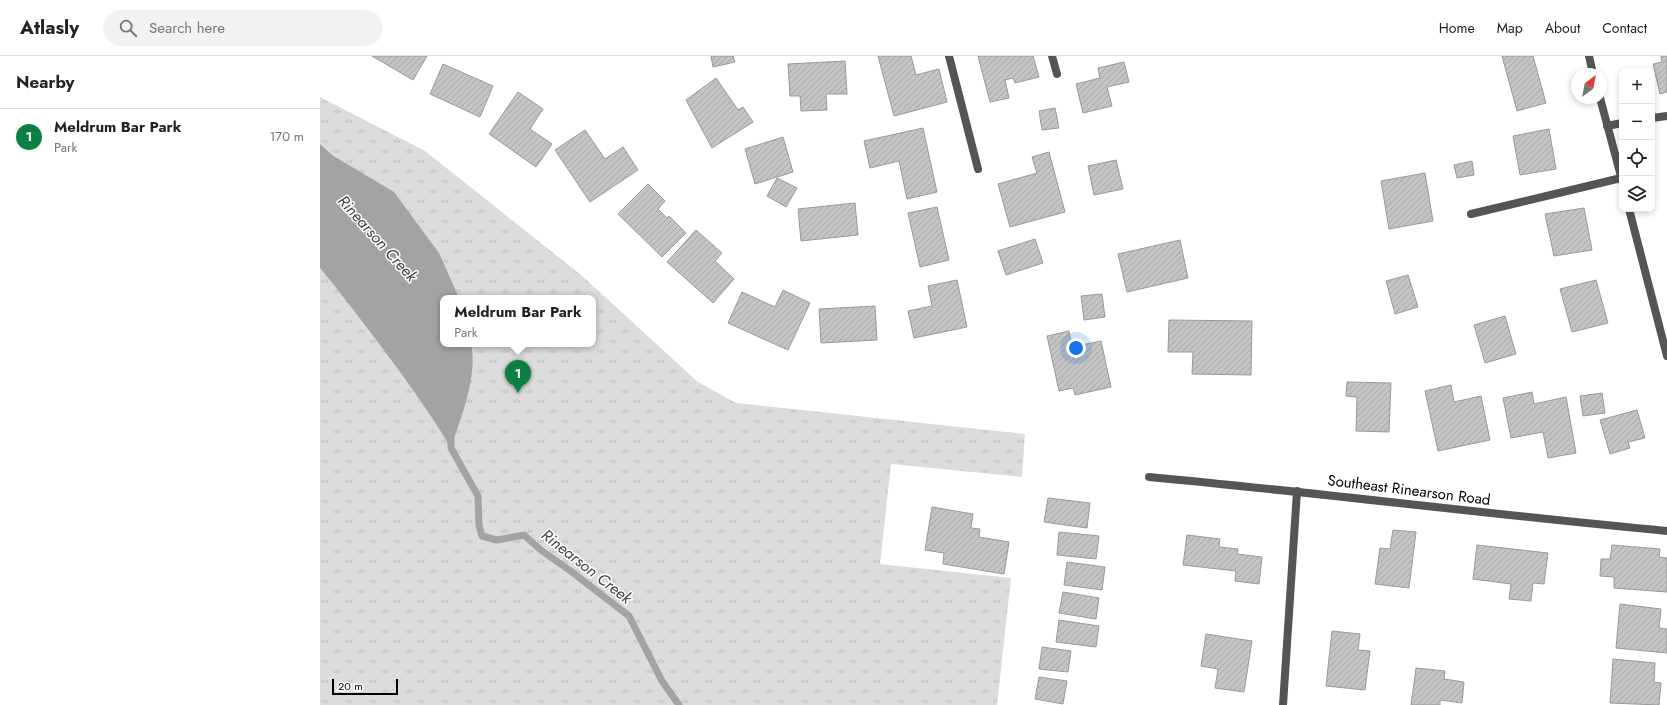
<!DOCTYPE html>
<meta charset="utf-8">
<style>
:root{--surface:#fff;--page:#f2f2f2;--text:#222;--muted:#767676;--line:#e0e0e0;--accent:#0b8043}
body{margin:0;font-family:Jost,sans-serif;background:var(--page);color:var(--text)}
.controls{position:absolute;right:12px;top:12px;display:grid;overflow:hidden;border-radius:8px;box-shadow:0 2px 6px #0003}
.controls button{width:36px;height:36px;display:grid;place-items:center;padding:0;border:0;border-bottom:1px solid var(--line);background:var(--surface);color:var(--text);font:20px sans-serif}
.compass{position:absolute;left:1251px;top:12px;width:36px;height:36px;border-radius:50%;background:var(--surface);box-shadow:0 2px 6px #0003;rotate:32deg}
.scale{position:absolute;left:12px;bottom:10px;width:66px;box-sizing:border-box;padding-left:4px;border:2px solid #000;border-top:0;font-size:11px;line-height:14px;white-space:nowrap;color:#000;-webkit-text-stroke:3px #fff;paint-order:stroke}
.you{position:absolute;left:756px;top:292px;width:14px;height:14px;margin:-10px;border:3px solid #fff;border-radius:50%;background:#1a73e8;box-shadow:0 0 0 6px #1a73e833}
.badge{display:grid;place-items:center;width:26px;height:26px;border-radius:50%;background:var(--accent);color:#fff;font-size:13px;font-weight:700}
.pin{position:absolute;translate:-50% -33px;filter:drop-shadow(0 1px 2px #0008)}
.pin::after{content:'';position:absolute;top:21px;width:14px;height:12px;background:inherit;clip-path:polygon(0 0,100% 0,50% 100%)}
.popup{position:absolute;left:120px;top:239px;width:156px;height:52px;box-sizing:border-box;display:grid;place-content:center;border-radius:8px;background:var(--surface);filter:drop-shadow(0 1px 3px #0005);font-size:13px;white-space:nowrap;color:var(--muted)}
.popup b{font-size:15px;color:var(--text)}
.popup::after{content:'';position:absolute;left:50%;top:100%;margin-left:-8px;border:8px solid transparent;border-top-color:var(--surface)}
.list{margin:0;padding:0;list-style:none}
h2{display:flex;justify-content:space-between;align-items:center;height:52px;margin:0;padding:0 16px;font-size:17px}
h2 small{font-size:13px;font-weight:400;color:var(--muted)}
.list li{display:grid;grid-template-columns:26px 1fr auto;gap:12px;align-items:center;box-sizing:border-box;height:56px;padding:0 16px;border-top:1px solid var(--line)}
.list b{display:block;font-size:15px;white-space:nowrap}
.list p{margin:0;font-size:13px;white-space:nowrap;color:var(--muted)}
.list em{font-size:13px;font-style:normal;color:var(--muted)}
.icon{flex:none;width:22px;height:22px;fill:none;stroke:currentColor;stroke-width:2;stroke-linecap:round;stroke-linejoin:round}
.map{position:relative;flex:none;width:1347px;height:649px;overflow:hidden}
header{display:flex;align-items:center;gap:24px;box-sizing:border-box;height:56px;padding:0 20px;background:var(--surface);border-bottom:1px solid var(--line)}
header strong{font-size:19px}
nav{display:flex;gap:22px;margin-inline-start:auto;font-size:14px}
.search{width:280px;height:36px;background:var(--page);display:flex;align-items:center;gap:10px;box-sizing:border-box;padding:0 14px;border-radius:22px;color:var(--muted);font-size:15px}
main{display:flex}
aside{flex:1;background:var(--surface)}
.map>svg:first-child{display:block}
</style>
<header>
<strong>Atlasly</strong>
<div class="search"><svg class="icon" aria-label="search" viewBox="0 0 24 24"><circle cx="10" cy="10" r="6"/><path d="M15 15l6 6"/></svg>Search here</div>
<nav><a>Home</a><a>Map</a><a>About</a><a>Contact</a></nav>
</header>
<main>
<aside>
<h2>Nearby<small></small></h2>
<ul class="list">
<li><span class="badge">1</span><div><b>Meldrum Bar Park</b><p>Park</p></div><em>170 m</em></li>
</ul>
</aside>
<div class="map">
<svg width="1347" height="649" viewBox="0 0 1347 649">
<defs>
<pattern id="park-tufts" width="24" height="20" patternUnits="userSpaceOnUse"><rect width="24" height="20" fill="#dcdcdc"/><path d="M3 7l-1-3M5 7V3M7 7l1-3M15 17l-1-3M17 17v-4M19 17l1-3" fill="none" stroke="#bbb"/></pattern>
<pattern id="building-hatch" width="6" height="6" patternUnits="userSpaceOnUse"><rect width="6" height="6" fill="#c4c4c4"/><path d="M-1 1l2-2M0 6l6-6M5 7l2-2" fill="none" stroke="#a7a7a7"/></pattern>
</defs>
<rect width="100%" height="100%" fill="#fff"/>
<path fill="url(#park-tufts)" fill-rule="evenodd" d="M0 41 105 95 261 219 378 326 416 347 705 378 702 421 571 408 560 508 691 522 677 649H0ZM123 242H273V288H123Z"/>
<path fill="#a3a3a3" d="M0 88 12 99 74 136 119 197 139 242H123V288H151C158 320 141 361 131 392 107 352 79 314 51 277 34 255 18 233 0 212Z"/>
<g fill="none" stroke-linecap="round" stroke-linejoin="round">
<path stroke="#a3a3a3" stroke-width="7" d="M131 383V392L158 440 159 469 162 480 177 484 204 479 222 495 252 516 309 560 342 625 359 649"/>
</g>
<path fill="url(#building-hatch)" stroke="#999" d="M52 0H107L93 24Z
M391 0H413L415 6 393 11Z
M558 0H591L596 19 619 13 627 46 574 60Z
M658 0H713L719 21 695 27 693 22 685 24 689 42 670 46Z
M1182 0H1213L1226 47 1197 55Z
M1341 0H1347V36L1340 38 1333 8 1342 6Z
M525 5 527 38H506L507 54 481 55 480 40H470L468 8Z
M804 6 809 26 787 31 792 50 763 57 756 28 780 22 778 12Z
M123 8 173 30 160 61 110 38Z
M396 22 418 54 423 51 433 66 392 92 366 44Z
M198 36 223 53 210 73 232 88 216 111 169 78Z
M735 52 739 72 722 74 719 55Z
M603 72 617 136 587 143 579 105 550 112 544 85Z
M1229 73 1236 113 1200 119 1193 80Z
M265 74 285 103 303 91 318 114 270 146 235 94Z
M463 81 473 116 435 128 425 93Z
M729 96 745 156 690 171 678 128 717 117 712 101Z
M796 104 803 133 774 139 768 110Z
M1152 105 1154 119 1137 122 1134 109Z
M1105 117 1113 165 1069 173 1061 125Z
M457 122 477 132 466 151 447 140Z
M328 128 345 145 338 153 347 162 349 160 366 177 342 201 298 158Z
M535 147 538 179 481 185 478 153Z
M617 151 629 204 600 211 588 157Z
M1264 152 1272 194 1234 200 1225 158Z
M376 174 402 197 395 205 414 223 393 247 347 206Z
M715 183 723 207 686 219 678 195Z
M860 184 868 222 807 236 798 198Z
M1088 219 1098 251 1075 258 1066 225Z
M637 224 647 271 594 282 588 255 612 250 608 230Z
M1276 224 1288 267 1252 276 1240 233Z
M463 234 490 247 468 294 408 267 422 236 455 251Z
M782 238 785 261 764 264 761 240Z
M555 250 557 284 501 287 499 253Z
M1185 260 1196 298 1165 307 1154 269Z
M849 264 932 265 931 319 872 318 873 296H848Z
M749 275 752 291 781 285 791 331 755 339 753 332 739 335 727 280Z
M1027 326 1071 327 1069 376 1036 375 1037 341 1026 340Z
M1131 329 1134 346 1161 340 1170 384 1118 395 1105 335Z
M1212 336 1214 348 1246 341 1256 397 1228 402 1223 376 1191 382 1183 342Z
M1282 337 1285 357 1263 360 1260 340Z
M1317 354 1325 382 1308 386 1310 392 1290 398 1280 364Z
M728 442 770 447 767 472 724 466Z
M612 451 653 458 651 472 660 473 659 481 689 486 684 518 623 508 624 497 605 494Z
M1073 474 1096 476 1089 532 1055 528 1060 492 1070 493Z
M739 476 779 480 776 503 737 499Z
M867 479 900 483 899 491 918 493 917 498 942 501 939 528 915 525 916 515 863 509Z
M1157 489 1228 497 1224 528 1213 527 1211 545 1189 543 1191 528 1153 523Z
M1292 489 1340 493 1339 501 1347 502V536L1294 532V521L1280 520 1281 503H1290Z
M747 506 785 511 782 534 744 529Z
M743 536 779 542 776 563 739 557Z
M1300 548 1341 553 1339 572 1347 573V597L1296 592Z
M739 564 779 570 776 591 736 586Z
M1012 575 1040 578 1038 594 1050 595 1045 634 1006 630Z
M886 578 932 585 924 636 895 632 898 613 881 610Z
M722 591 751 595 748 616 719 613Z
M1293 603 1335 607 1334 626 1341 627 1339 649 1290 647Z
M1096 612 1125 615 1124 623 1144 626 1142 647 1120 644V649H1091Z
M719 621 747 625 743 648 715 643Z"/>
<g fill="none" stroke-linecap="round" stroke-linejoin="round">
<path stroke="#555" stroke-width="8" d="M629 0 658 113
M732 0 737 18
M1332 62 1347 60
M1287 70 1302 67
M1151 158 1301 122
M963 649 977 435"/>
<path stroke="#555" stroke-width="8" d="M1269 0 1273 18
M1280 42 1302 124
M1309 153 1347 300
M829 421C1002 437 1174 459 1347 475"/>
</g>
<g text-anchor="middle" stroke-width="3" stroke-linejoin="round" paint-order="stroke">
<g font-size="15" fill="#000" stroke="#fff">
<text transform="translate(1089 434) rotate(7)" y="5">Southeast Rinearson Road</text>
</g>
<g font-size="16" font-style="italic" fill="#444" stroke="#fff">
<text transform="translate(58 182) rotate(48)" y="6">Rinearson Creek</text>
<text transform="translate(267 510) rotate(38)" y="6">Rinearson Creek</text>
</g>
</g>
</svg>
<div class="controls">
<button>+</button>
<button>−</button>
<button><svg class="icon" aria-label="locate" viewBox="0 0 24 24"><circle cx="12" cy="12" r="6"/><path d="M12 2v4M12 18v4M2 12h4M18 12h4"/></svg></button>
<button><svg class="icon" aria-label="layers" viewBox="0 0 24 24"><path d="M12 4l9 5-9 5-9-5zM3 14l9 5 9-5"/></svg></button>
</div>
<svg class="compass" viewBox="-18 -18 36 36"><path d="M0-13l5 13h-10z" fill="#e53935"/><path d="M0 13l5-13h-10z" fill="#767676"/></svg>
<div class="scale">20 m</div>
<div class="you"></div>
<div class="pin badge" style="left:198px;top:337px">1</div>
<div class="popup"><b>Meldrum Bar Park</b>Park</div>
</div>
</main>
